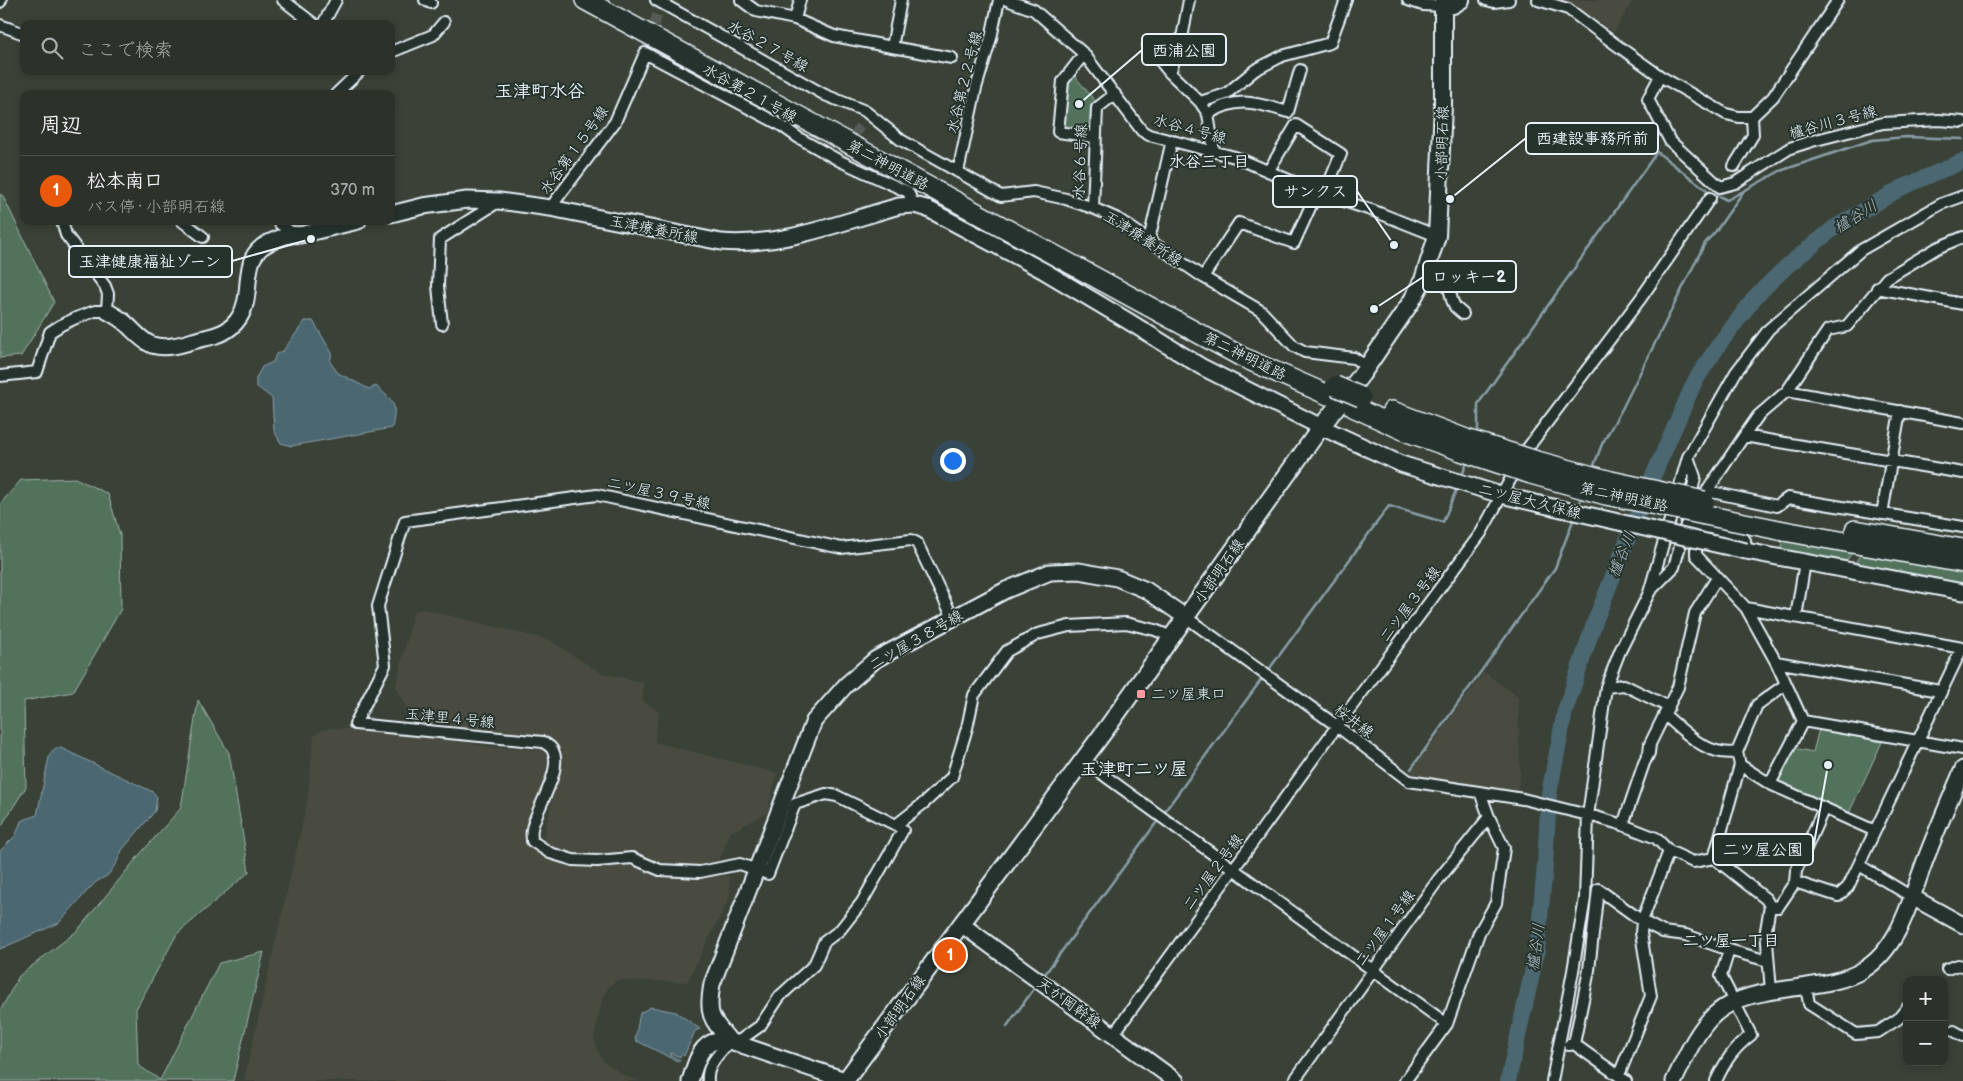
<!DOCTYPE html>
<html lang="ja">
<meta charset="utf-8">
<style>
:root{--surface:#2c322a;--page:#383e36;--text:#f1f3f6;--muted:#a6aaa8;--line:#484d47;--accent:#ea580c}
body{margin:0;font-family:"Balsamiq Sans","Klee One",sans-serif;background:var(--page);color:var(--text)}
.controls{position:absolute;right:15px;bottom:15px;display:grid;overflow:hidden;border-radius:10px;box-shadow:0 2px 8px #0003}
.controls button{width:45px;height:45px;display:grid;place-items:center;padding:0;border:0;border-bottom:1px solid var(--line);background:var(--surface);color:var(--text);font:25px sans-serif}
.you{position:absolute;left:952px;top:460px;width:18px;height:18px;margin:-12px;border:4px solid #fff;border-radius:50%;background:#1a73e8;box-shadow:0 0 0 8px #1a73e833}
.badge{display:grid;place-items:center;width:32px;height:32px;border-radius:50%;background:var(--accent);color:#fff;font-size:16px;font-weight:700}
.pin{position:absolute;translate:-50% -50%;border:2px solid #fff;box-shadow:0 1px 5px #0006}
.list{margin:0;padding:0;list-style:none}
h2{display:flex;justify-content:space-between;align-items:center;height:65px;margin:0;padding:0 20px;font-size:21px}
h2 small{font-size:16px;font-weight:400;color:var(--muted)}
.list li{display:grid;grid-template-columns:32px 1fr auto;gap:15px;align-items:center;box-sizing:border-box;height:70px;padding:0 20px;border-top:1px solid var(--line)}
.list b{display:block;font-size:19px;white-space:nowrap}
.list p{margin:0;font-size:16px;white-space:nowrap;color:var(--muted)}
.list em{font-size:16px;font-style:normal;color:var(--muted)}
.icon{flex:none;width:28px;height:28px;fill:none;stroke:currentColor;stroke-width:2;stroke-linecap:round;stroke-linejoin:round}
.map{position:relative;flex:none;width:1963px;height:1081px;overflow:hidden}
.search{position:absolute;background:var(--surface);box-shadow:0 2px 8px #0003;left:20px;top:20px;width:375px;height:55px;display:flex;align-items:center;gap:12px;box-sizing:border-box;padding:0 18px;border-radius:10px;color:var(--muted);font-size:19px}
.panel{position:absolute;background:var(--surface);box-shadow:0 2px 8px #0003;left:20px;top:90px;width:375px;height:135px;border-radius:10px}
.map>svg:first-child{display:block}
</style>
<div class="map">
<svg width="1963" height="1081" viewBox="0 0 1963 1081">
<rect width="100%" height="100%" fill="#3a4238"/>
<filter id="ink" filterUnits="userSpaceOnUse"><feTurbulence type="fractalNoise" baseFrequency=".02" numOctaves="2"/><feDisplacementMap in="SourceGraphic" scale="10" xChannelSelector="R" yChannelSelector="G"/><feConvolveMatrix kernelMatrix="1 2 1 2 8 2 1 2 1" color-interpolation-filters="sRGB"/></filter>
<g filter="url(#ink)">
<path fill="#484c40" d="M1557 0H1633L1614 32 1566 2Z
M423 609 549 640 601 673 643 683V701L659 712 654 742 777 773 767 813 731 832 717 864 703 869 657 867 630 857 584 859 560 853 543 842 561 757 557 745 545 737 443 724H414L396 686 414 611Z
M1484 672 1518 697 1520 774 1516 796 1409 775Z
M332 728 394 730 489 747 552 751 548 780 530 818 525 840 563 865 584 869 628 864 660 876H729L730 896 687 982 617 980 608 988 602 998 594 1037 597 1050 604 1062 625 1076 640 1081H244L307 804 314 736 322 730Z"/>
<path fill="#53725c" stroke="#9eb2aa" d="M1073 74 1096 102 1091 106 1089 132 1065 129 1061 126 1067 84Z
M0 194 3 196 54 302 21 356 0 358Z
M75 478 108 494 120 535 121 609 73 692 24 701 26 787 0 828V504L21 480Z
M1782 540 1852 553 1844 564 1788 554 1781 548Z
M1860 555 1963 573V585L1853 566Z
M198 700 229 753 249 872 177 934 136 1009 138 1065 160 1080 219 963 264 952 233 1081H0V1011L19 976 77 931 141 853 181 808Z
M1819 729 1882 742 1849 813 1779 783 1778 778 1793 748 1813 752Z"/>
<path fill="#4c6772" stroke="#8a9ea8" d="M305 321H313L332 353 330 362 338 373 369 389 376 386C395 403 397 402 392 428L291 446 281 443 274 431 272 398 256 386V378L262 367 273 362 276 354 283 351Z
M56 748H61L153 792 157 797 155 811 122 850 117 862 108 875 96 882 89 889 59 923 0 949V851L16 835 21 821 37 815 49 757 52 751Z
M651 1007 676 1012 700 1029 695 1031 684 1056 681 1054 680 1057 671 1053 670 1055 680 1060 679 1062 635 1040 640 1013Z"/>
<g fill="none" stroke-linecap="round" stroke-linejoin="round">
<path stroke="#8a9ea8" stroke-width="2.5" d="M1476 435 1478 429V404L1657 152 1708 191 1727 200 1780 171 1872 140 1906 137 1963 139
M1593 468 1602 444 1622 409 1705 243 1716 231 1743 192
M1461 478 1468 460
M1578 508 1582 496
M1267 672 1389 506 1443 522 1457 488
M1411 769 1555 568 1574 518
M1162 815 1264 676
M1042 978 1159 819
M1007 1026 1036 986"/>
<path stroke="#4c6772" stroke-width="16" d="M1508 1081 1537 951 1545 865 1549 794 1565 711 1594 624 1650 483 1695 381 1718 346 1756 296 1787 266 1834 228 1863 211 1901 188 1963 161"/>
<path stroke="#545c55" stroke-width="10" stroke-dasharray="10 5" stroke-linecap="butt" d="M645 53 661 3
M840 161 862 122"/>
<g stroke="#e8f1f8" stroke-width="14">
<path id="street" d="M283 0 314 24
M425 0 431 3
M656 0 825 95 865 111 901 140 1001 196 1034 192 1066 199 1093 208 1118 219 1203 277 1261 311 1294 346 1305 352 1354 358 1367 367
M741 0 756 11 795 19 834 36 892 47 901 0
M1007 0 1034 10 1084 54 1142 131 1149 135 1235 157 1317 192 1374 211 1437 236
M1408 0 1423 5 1443 6
M1486 0 1494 2 1509 0
M1538 0 1568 9 1615 44 1660 76 1726 114 1739 117H1752L1773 97 1838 0
M0 2 1 0
M795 19 800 0
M323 24 336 0
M0 25 24 34
M1148 46 1170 73 1200 102 1208 114 1214 151
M892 47 952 58
M391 52 433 35 444 22
M1084 54 1063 81 1058 132 1094 137
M1170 73 1182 38 1189 0
M1660 76 1648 99 1670 141 1720 187 1735 183 1790 148 1812 141 1883 123 1939 120 1963 122
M336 94 360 71
M1200 102 1226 94 1255 70 1282 56 1330 43 1346 0
M1208 114C1238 95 1257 103 1288 112L1300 70
M1734 166 1753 135 1752 117
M1269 170 1296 125 1341 154 1324 195
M958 172 976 88 991 38 999 0
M550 208 615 122 645 53 779 124 799 138 840 161 908 192 914 205
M1093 208 1097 108 1115 94
M182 221 203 237
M280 221V224L294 234
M1963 237 1937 248 1887 278 1847 326 1828 330 1787 391 1758 416 1744 436 1707 491 1693 521 1696 530V555L1746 608 1776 662 1803 721 1963 749
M1149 240 1172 140
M1426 272 1442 278 1448 283 1452 300 1455 307 1463 314
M1203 277 1239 223 1294 243 1317 192
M1877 288 1963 304
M442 324 438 286 440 239 498 202
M0 376 37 372 50 332 61 325 76 318 95 311H107L108 294 105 286 66 235 62 221
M1787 391 1963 423
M1744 436 1963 473
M1688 457 1695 477 1690 502
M1707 491 1777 506 1788 498 1963 527
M1882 514 1900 411
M1696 530C1707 530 1714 533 1725 535 1732 537 1738 536 1745 540L1746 551
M1649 592 1674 567 1686 525 1693 521
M1746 608 1962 648 1875 831 1770 784 1803 721
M1796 617 1805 562
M953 618 917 543 911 540 841 548 597 495 405 521 378 606 385 665 355 724 543 742C546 744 550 746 552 749 565 768 535 810 532 829 531 832 532 837 532 841L550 853 573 860 597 861 632 858 660 870 700 872 740 864 768 874 795 804 826 794 837 796 896 825 924 803 952 777 967 728 974 695 1007 651 1038 634 1069 626 1126 623 1155 630 1172 637
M1187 618 1337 726 1409 781 1523 799 1596 817 1623 825 1656 838 1669 851 1693 862 1714 858 1766 899 1770 906 1766 930 1771 991
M1776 662 1940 691
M1606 687 1624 685 1669 707
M1665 715C1686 733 1707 757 1737 752
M1083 760 1447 1024
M1740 765 1770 784
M1824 808 1796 871 1795 882 1838 896 1848 887 1875 831
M1623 825 1644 763 1649 753 1650 744 1678 687 1695 613 1717 578
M1714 858 1740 765 1737 752 1757 705 1786 684
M1859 865 1912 897
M1770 906 1778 907 1795 882
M1947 969 1958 965 1963 966
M1806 986 1809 1004 1856 1034 1878 1032 1898 1019 1907 1008
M1954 1031 1963 1036
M1113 1035 1337 726 1481 533 1527 449 1641 298 1710 198
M736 1043 760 1026 780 996 814 965 824 942 840 930 862 902 903 830 896 825
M1574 1044 1589 970 1598 889 1642 921 1663 932 1686 935 1729 950 1768 961
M1569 1045 1574 1044 1626 1081
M1619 1075 1651 996 1641 933 1642 921 1669 851
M708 1081C706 1065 720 1053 730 1041
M1294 1081 1438 880 1489 817 1480 792
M1405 1081 1447 1024 1479 933 1496 903 1504 848 1489 817
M1552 1081 1573 971 1585 898 1588 816 1606 687 1620 651 1649 593 1688 457 1736 372 1769 329 1861 250 1941 204 1963 196
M1716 1081C1726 1060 1733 1049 1751 1035L1721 976 1729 950"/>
</g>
<g stroke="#e8f1f8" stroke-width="19">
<path id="secondary" d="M391 214 423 206 467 200 499 201 550 208 721 242C782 247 841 222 899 206L914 205 926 208 1044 271 1128 321 1202 367 1321 427 1401 464 1501 495 1548 506
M107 311C112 314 118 317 123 321 133 329 140 340 152 345 166 349 180 345 193 341 212 336 228 335 239 318 257 291 235 254 275 240 283 237 291 233 300 235L358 221
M1746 551 1963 592
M1912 897 1963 925
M961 924 1176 1081
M730 1041C710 1018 707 1015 712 984L814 721 846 685 876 659 1006 590 1050 572 1079 571 1117 578 1146 590 1187 618
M690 1081C698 1057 701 1037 730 1041L845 1080
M1674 1081C1685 1058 1696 1031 1715 1014 1737 994 1773 991 1801 987 1821 984 1845 981 1863 970 1902 947 1912 892 1928 853 1939 825 1951 797 1963 769"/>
</g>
<g stroke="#e8f1f8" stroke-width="20">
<path id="primary" d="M1443 6 1453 5 1461 0
M845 1081 1109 725 1321 427 1362 374 1411 302 1423 280 1437 236 1443 106V0"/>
</g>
<g stroke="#e8f1f8" stroke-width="22">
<path id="highway" d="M585 0 1242 357 1328 395
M1353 407 1410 433 1461 451
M1392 411 1466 439
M1855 530 1963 549
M1784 531 1963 563"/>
</g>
<use href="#street" stroke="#26332d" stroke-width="10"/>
<use href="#secondary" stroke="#26332d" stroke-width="15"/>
<use href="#primary" stroke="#26332d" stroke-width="16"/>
<use href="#highway" stroke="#26332d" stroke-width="19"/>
<g stroke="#e8f1f8" stroke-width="19" stroke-linecap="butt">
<path id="secondary-bridge" d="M1548 506 1746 551"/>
</g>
<g stroke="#e8f1f8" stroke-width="22" stroke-linecap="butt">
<path id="highway-bridge" d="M1335 386 1361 397
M1466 439 1537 461 1611 481 1704 501
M1461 451 1531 474 1606 495 1784 531"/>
</g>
<use href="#secondary-bridge" stroke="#26332d" stroke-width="15"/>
<use href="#highway-bridge" stroke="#26332d" stroke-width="19"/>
</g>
</g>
<rect fill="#ff9aa2" stroke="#26332d" stroke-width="2" x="1136" y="689" width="10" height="10" rx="2.5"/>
<g text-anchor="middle" stroke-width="4" stroke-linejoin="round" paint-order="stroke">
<g font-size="15" fill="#e8f1f8" stroke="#26332d">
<text transform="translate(768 46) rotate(29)" y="5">水谷２７号線</text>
<text transform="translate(964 82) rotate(-76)" y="5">水谷第２２号線</text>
<text transform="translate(750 93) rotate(29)" y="5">水谷第２１号線</text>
<text transform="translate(1833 122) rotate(-15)" y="5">櫨谷川３号線</text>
<text transform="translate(1190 129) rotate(15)" y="5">水谷４号線</text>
<text transform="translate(1442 143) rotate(-89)" y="5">小部明石線</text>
<text transform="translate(574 150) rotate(-54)" y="5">水谷第１５号線</text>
<text transform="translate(1080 161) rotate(-88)" y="5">水谷６号線</text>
<text transform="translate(888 165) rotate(28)" y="5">第二神明道路</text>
<text transform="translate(654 229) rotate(11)" y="5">玉津療養所線</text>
<text transform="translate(1143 238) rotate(32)" y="5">玉津療養所線</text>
<text transform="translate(1245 356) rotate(26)" y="5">第二神明道路</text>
<text transform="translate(659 493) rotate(12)" y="5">二ツ屋３９号線</text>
<text transform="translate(1624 497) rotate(12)" y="5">第二神明道路</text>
<text transform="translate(1530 501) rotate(14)" y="5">二ツ屋大久保線</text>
<text transform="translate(1219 571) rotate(-55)" y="5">小部明石線</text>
<text transform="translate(1410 604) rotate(-53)" y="5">二ツ屋３号線</text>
<text transform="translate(916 640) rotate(-30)" y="5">二ツ屋３８号線</text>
<text transform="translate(450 718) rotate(6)" y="5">玉津里４号線</text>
<text transform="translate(1354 721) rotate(37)" y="5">桜井線</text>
<text transform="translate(1213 872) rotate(-54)" y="5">二ツ屋２号線</text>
<text transform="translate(1385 928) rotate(-54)" y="5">二ツ屋１号線</text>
<text transform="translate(1069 1003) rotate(36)" y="5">天が岡幹線</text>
<text transform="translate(900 1007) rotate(-54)" y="5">小部明石線</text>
</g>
<g font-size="15" fill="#e8f1f8" stroke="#26332d" text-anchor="start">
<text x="1151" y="699">二ツ屋東口</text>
</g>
<g font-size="16" font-weight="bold" fill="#e8f1f8" stroke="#26332d">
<text x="1209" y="167">水谷三丁目</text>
<text x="1731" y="946">二ツ屋一丁目</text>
</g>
<g font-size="16" font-style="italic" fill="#aabac2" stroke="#26332d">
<text transform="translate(1855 216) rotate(-32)" y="6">櫨谷川</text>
<text transform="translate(1621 554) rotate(-68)" y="6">櫨谷川</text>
<text transform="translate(1535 947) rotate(-82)" y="6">櫨谷川</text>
</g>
<g font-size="18" font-weight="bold" fill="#e8f1f8" stroke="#26332d">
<text x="540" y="97">玉津町水谷</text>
<text x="1134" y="775">玉津町二ツ屋</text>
</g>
</g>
<path fill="none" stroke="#e8f1f8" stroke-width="2" d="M1079 104L1142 50M1450 199L1526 138M1394 245L1357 191M311 239L232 261M1374 309L1423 277M1828 765L1813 849"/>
<g fill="#e8f1f8" stroke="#26332d" stroke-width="2">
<circle cx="1079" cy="104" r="5"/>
<circle cx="1450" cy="199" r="5"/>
<circle cx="1394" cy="245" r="5"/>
<circle cx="311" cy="239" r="5"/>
<circle cx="1374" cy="309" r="5"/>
<circle cx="1828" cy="765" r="5"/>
</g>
<g fill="#26332d" stroke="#e8f1f8" stroke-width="2">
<rect x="1142" y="34" width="84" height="31" rx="5"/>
<rect x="1526" y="123" width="132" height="31" rx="5"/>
<rect x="1273" y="176" width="84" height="31" rx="5"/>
<rect x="69" y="246" width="163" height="31" rx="5"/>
<rect x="1423" y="261" width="93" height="31" rx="5"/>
<rect x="1713" y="834" width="100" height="31" rx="5"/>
</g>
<g font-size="16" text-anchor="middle" font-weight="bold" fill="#e8f1f8">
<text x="1184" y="56">西浦公園</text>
<text x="1592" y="144">西建設事務所前</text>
<text x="1315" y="197">サンクス</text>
<text x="150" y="267">玉津健康福祉ゾーン</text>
<text x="1469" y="282">ロッキー2</text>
<text x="1763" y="855">二ツ屋公園</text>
</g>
</svg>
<div class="controls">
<button>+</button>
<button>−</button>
</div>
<div class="you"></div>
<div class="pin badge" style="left:950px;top:955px">1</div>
<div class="search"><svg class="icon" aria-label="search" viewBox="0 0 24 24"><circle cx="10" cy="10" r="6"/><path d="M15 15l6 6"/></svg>ここで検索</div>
<section class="panel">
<h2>周辺<small></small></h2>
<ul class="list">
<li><span class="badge">1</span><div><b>松本南口</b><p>バス停 · 小部明石線</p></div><em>370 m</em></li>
</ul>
</section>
</div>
